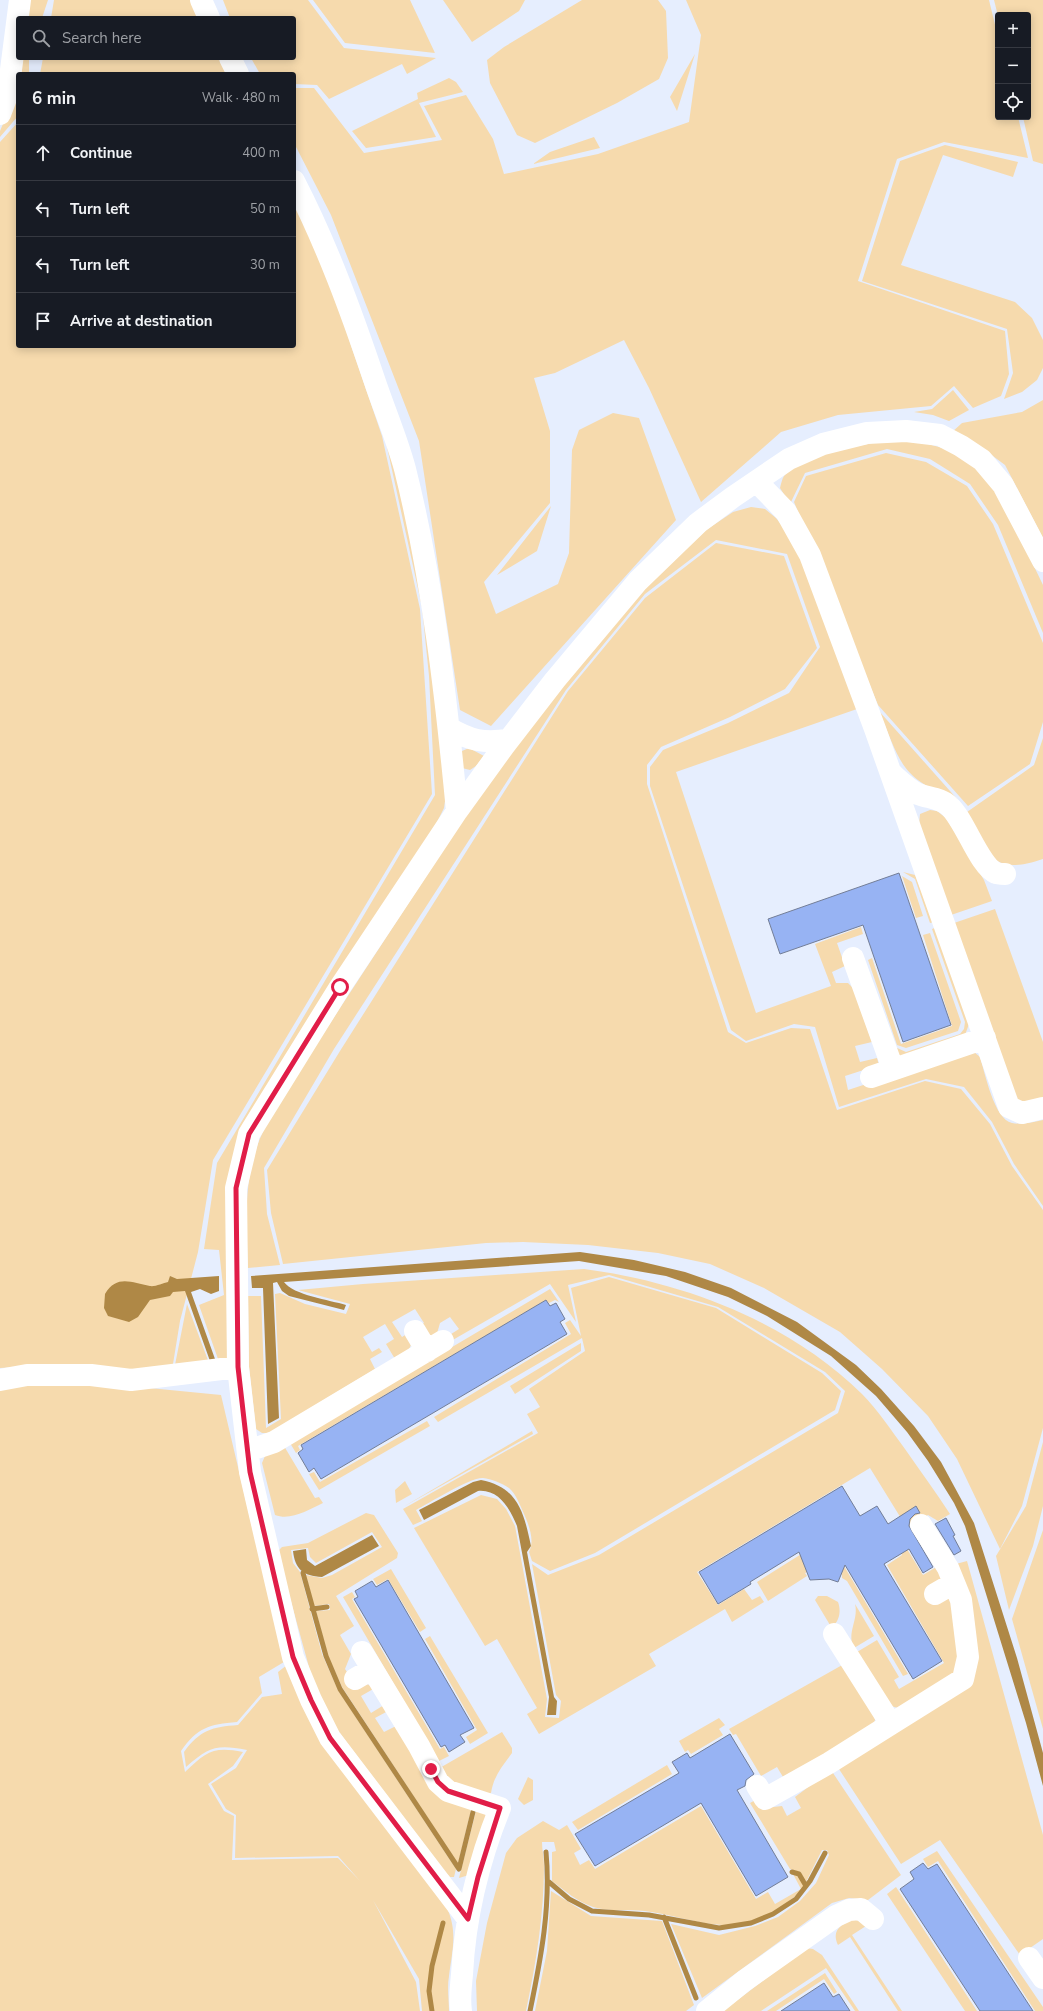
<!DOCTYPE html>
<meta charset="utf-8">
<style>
:root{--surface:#171b24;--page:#242831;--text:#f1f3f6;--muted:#9ea1a6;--line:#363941}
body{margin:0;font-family:"Nunito Sans",sans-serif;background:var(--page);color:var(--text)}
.controls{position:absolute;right:12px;top:12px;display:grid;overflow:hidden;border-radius:4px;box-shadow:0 2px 10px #0003}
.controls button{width:36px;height:36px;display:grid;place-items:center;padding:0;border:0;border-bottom:1px solid var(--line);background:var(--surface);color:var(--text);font:20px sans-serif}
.stop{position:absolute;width:12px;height:12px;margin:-9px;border:3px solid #e11d48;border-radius:50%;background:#fff}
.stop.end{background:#e11d48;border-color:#fff;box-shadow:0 1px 4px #0008}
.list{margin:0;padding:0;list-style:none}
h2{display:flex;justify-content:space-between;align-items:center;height:52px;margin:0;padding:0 16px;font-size:17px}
h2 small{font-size:13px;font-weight:400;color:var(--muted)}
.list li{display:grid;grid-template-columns:26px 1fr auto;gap:12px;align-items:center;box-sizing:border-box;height:56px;padding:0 16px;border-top:1px solid var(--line)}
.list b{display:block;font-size:15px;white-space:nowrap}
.list em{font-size:13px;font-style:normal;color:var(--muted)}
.icon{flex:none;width:22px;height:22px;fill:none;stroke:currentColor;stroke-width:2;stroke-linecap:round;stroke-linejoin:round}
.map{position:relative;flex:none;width:1043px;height:2011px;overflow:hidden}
.search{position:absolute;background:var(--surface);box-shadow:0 2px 10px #0003;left:16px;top:16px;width:280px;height:44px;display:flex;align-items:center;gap:10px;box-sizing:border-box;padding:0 14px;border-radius:4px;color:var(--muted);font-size:15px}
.panel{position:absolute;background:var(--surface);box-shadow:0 2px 10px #0003;left:16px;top:72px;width:280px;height:276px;border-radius:4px}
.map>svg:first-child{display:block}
</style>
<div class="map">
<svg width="1043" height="2011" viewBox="0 0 1043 2011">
<rect width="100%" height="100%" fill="#e6eefe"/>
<path fill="#f6daad" d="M27 0H48L42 18H25Z
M54 0H190L199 18H51Z
M223 0H308L344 48 436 58 407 74 402 64 329 99 317 85 294 84V74H260L251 58H294V18H230Z
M313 0H410L435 53 345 43Z
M443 0H525L519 11 472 42Z
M582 0H658L666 11 668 58 659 79 617 103 535 143 517 135 490 83 487 60 504 47Z
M686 0H989L998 37V117H1018L1028 158 944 142 897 159 858 281 1005 331 1009 374 1001 396 973 408 954 386 931 406 838 415 781 432 701 502 649 388 624 340 555 373 534 378 550 431V503L484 582 496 614 558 584 569 553 572 450 579 430 613 413 639 418 676 520 491 726 460 710 419 441 331 215 294 143V88H314L364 153 442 140 424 106 466 95 493 139 504 174 598 154 689 122 701 35Z
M994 0H1043V164L1033 161 1023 117H1028V15L998 16Z
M695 54 677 111 670 97Z
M22 58H29V74H21Z
M43 58H219L228 74H40Z
M449 78 456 82 463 92 419 103 436 137 366 148 352 131 418 99 417 93Z
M18 88V116L0 137V131Z
M18 122V346H294V203L318 249 382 436 420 609 432 794 213 1160 198 1252 180 1321 172 1370 132 1371 70 1364 0 1368V142Z
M594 137 600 148 533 164 550 152Z
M945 145 1018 162 1013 177 943 155 901 265 1015 302 1032 318 1043 340V368L1037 380 1022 392 1004 399 1013 373 1007 329 862 281 900 161Z
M294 188 396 458 426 603 447 787 444 808 437 822 251 1114 227 1361 174 1370 187 1304 209 1363 218 1359 199 1305 224 1295 219 1250 204 1249 217 1163 435 795 429 676 422 607 385 438Z
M953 390 969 410 949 421 933 415 914 412 932 409Z
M1043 400V538L1005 465 978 445 951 433 962 423 1022 412Z
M892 439 928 444 950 450 969 462 986 479 1000 496 1043 585V633L998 525 970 484 930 459 887 449 805 473 790 504 780 488C781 484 782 479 784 476 801 454 865 445 892 439Z
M886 453 926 462 967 486 993 524 1043 643V722L1030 764 968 806 878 705 794 502 806 476Z
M551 506 537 551 497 575Z
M751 507 765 509 776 518 788 533 802 560 857 709 676 772 756 1013 831 986 815 944 861 927 863 934 837 943 845 966 832 972 836 983H848L853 988 872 1042 855 1046 860 1062 877 1058 879 1065 845 1076 848 1090 964 1052H974L980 1057C985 1073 994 1119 1012 1123 1022 1125 1033 1122 1043 1120V1206L1014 1164 992 1122 964 1087 926 1079 839 1107 815 1027 794 1024 746 1041 731 1030 650 786V767L663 750 728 723 789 693 820 647 787 554 716 540 645 594 566 690 334 1049 264 1168 267 1214 280 1265 248 1268C246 1223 243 1175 262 1134 270 1116 281 1099 291 1083L491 777 571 675 647 586 706 530 733 512Z
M716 543 784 556 817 648 785 689 730 717 661 747 647 765V784L728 1032 746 1043 791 1028 810 1029 837 1110 925 1081 961 1089 990 1124 1012 1166 1043 1210V1428L1022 1506 1000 1549 957 1459 928 1416 882 1369 840 1332 764 1288 710 1264 658 1253 588 1245 523 1242 486 1243 283 1264 271 1213 267 1170 340 1051 568 691 645 598Z
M879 711 958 800C901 779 901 764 879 711Z
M1043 738V859C990 877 988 853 967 812L1034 765Z
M469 748 484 756 476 766 470 770 462 768V751Z
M930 810 937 811 946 818 984 880 992 901 951 915 919 825 920 814Z
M903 872 915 875 934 922 930 923 915 879Z
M902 876 912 882 923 916 916 918Z
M995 909 1043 1042V1100L1035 1103 1017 1101 954 923Z
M937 927 969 1024 965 1035 909 1056H896L895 1047 906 1052 960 1034 964 1029 965 1022 932 929Z
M930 933 961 1022 958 1031 906 1048 897 1045 868 960 872 958 901 1044 952 1026 923 935Z
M584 1269C684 1282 789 1322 862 1394 878 1410 891 1430 905 1449 920 1471 936 1492 950 1514L938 1521 928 1515 907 1528 870 1468 697 1572 718 1605 744 1589 752 1600 760 1596 764 1602 732 1622 725 1609 649 1654 656 1666 539 1734 527 1714 537 1708 497 1639 485 1646 414 1528 481 1495 497 1499 506 1509 515 1526 547 1699 545 1717 559 1718 561 1701 556 1695 532 1564 548 1575 599 1555 838 1413 845 1391 825 1372 718 1307 609 1275 568 1285 576 1322 550 1284 451 1341 448 1336 459 1329 450 1317 440 1323 436 1337H429L418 1327 424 1323 415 1309 392 1322 402 1337 407 1334 411 1345 408 1351 395 1359 386 1344 394 1339 385 1324 363 1337 372 1352 379 1348 382 1352 370 1359 375 1369 269 1433H262L256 1429 249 1367 248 1296H261L266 1428 281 1419 275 1294 280 1293 305 1304 346 1314 350 1304 298 1290 363 1284Z
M609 1277 716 1308 822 1373 841 1391 835 1410 595 1553 550 1571 532 1561 529 1552C535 1541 529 1525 524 1514 520 1505 516 1494 509 1488 502 1483 491 1479 483 1478 471 1477 429 1503 416 1510L422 1521 413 1525 403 1509 538 1433 527 1414 540 1407 529 1389 585 1351 582 1338 438 1422 434 1417 571 1334 565 1323 570 1320 581 1336 571 1288Z
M550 1289 559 1302 555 1300 549 1303 546 1300 298 1446 300 1450 296 1453 290 1443Z
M581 1343V1351L515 1394 510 1386Z
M88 1382 221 1395 284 1662 259 1677 262 1693 237 1722C209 1724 197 1728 181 1751L185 1772C206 1752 213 1746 243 1752L233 1766 208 1784 224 1811 234 1816 232 1860 338 1858 360 1881 338 1856 235 1858 236 1815 226 1809 211 1784 236 1768 247 1750C216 1744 209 1747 186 1767L184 1752C200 1730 212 1727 238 1725L262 1697 282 1694 278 1672 287 1665 447 1908C458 1932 452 1952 449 1976 447 1987 449 2000 449 2011H422L419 1979 373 1900 416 1982 420 2011H0V1387Z
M427 1421 430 1426 319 1490 309 1474 314 1472 320 1482Z
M532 1431 533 1434 403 1507Z
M1043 1442V1506L1033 1546 1009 1610 996 1556 1026 1506Z
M284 1446 315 1498 319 1497 323 1503C308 1510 291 1521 275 1515L262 1463 265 1456Z
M405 1481 412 1494 396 1503 395 1490Z
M366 1513 374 1515 398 1553 397 1558 336 1596 354 1626 340 1635 351 1654 345 1669 349 1675 375 1688 361 1696 371 1713 384 1705 388 1711 375 1718 384 1732 396 1726 486 1815 469 1875 459 1878 476 1811 471 1810 458 1864 342 1687 328 1656 316 1611 330 1610 329 1604 314 1606 306 1575 322 1578 332 1575 382 1547 372 1532 316 1563 310 1557 308 1548 291 1550 293 1563 300 1572 322 1654 338 1690 456 1869 454 1877H450L445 1872 336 1728 312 1678 279 1558V1550L282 1547 308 1543Z
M1043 1530V1729L1012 1619Z
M830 1536 810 1571 805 1573 807 1576 768 1601 757 1582Z
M899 1536 923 1575 938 1566 952 1596 959 1673 898 1708 891 1706 857 1652 877 1640 899 1677 894 1680 899 1689 944 1663 887 1565 902 1555 893 1540Z
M967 1561 1043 1835V1939L1020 1955 940 1840 901 1864 837 1766 969 1684 956 1564Z
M844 1566 908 1674 903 1676 847 1581 842 1578V1575L836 1571Z
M391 1569 426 1628 420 1632 388 1579 377 1585 373 1579Z
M352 1592 355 1597 352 1599 440 1749 444 1747 449 1756 439 1761 343 1597Z
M818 1596H827L838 1602C841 1610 840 1620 833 1626L830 1625 815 1600Z
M855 1604 874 1636 854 1648C846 1633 859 1620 855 1604Z
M430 1636 488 1733 470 1744 466 1737 477 1730 425 1639Z
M844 1664 874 1714 875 1720 873 1726 786 1782 777 1767 761 1776 736 1734 733 1735 729 1729Z
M719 1718 725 1725 719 1729 723 1735 691 1754 688 1750 685 1752 679 1741Z
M502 1732 512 1748V1753C502 1767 494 1775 491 1793L486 1796 452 1786 438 1769Z
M667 1765 672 1774 578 1830 572 1822Z
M831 1770 901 1875 868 1900 849 1898 832 1903 702 1998 671 1924 719 1935 755 1926 778 1917 800 1901 816 1883 829 1855 827 1850H822L806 1882 800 1872 790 1869 750 1803 759 1798 765 1808 782 1806 787 1816 801 1808 795 1797Z
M528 1777 533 1780V1800L524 1805 518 1799Z
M701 1806 756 1899 768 1892 775 1904 801 1889 793 1874 802 1879 804 1887C786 1909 750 1927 721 1925 695 1923 670 1914 645 1911 629 1909 609 1912 593 1907 578 1902 565 1891 552 1881V1852L556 1851 554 1842H542C542 1850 544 1858 544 1866 544 1915 536 1963 526 2011H477L476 1981 487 1923 506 1853 517 1838 543 1821 559 1830 567 1825 581 1849 574 1853 580 1865 589 1860 595 1869Z
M937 1851 1043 2007V2011H1035L938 1861 928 1867 923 1859Z
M896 1887 977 2011H965L887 1894Z
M551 1891 591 1916 662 1921 694 2005 686 2011H535L547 1951Z
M853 1919 859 1921 866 1926 852 1935 902 2011H898L850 1937 838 1945C831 1930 841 1925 853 1919Z
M806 1948 813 1949 822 1955 859 2011H855L826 1968 761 2011H723Z
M825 1973 837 1992 834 1994 824 1979 776 2011H767Z"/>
<path fill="#af8846" d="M580 1252 634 1260 685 1272 731 1288 797 1322 856 1365 881 1389 914 1426 941 1462 974 1523 1017 1658 1043 1753V1786L1026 1723 965 1526 954 1503 928 1461 907 1432 876 1396 831 1356 767 1316 728 1297 666 1276 579 1261 284 1282C293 1295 330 1300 346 1305L344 1310 289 1296 282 1291 277 1282 273 1283 279 1418 268 1424 263 1288H252L251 1276Z
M170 1276 177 1279 219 1276V1291L211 1294 200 1289 191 1292 215 1359 210 1361 185 1291 173 1292 170 1296 150 1300 138 1317 129 1322 108 1316 104 1308 105 1294C117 1274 132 1283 150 1286 155 1287 163 1283 168 1282Z
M481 1480C518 1487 524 1513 531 1546L527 1552 554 1697 557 1701 556 1715H547L549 1697 517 1526C510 1509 499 1489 478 1491L424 1520 419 1510 473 1482Z
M372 1535 379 1546 322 1577C303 1576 295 1569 293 1551L306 1549 307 1560 315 1566Z"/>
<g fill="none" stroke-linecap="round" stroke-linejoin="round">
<path stroke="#af8846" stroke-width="5" d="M303 1573 326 1656 340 1689 459 1869 473 1812
M312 1609 327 1607
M792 1872 799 1874 806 1886
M549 1882 569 1899 592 1911 649 1915 719 1928 751 1923 773 1914 796 1899 810 1881 825 1853
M664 1917 696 1998
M432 2011 429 1991 432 1966 443 1923
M530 2011C541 1958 551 1906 546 1852"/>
</g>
<path fill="#97b3f3" stroke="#737e97" d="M899 873 951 1025 903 1042 863 925 780 954 768 919Z
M546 1300 550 1306 556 1303 565 1319 560 1322 567 1334 321 1479 314 1468 309 1472 298 1453 303 1449 301 1445Z
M842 1486 860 1516 877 1506 888 1524 916 1506 920 1513 915 1514 910 1519 909 1526 933 1567 923 1573 909 1549 884 1564 942 1661 913 1679 845 1565 838 1582 829 1579 810 1580 799 1552 750 1582 751 1584 718 1604 699 1572Z
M946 1518 955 1535 953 1536 961 1551 954 1555 935 1524Z
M388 1580 474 1728 460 1735 465 1742 449 1752 445 1745 441 1747 354 1599 358 1597 355 1591 372 1581 376 1587Z
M730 1734 754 1774 746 1780 745 1786 737 1790 788 1877 756 1896 701 1803 595 1866 575 1834 679 1773 672 1762 687 1753 690 1758Z
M923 1863 928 1869 937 1864 1033 2011H980L900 1889 914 1879 910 1872Z
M824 1983 833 1997 839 1994 850 2011H781Z"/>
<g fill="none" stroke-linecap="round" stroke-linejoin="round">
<path stroke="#fff" stroke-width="22" d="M201 0 209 18
M230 58 238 74
M0 114 8 93 20 0
M294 181C327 245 351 311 374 379 384 409 397 439 405 469 433 581 446 696 457 811
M757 482 786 512 810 555 875 729 1009 1107 1022 1113 1043 1108
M449 728C471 741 483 743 508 740
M891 773C900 781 908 789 918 794 928 798 941 798 949 806 965 820 979 866 996 873 998 874 1002 874 1005 874
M853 958 893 1069
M871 1077 985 1038
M415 1331 427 1351
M0 1380 27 1375H91L131 1380 238 1367
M248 1451 274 1442 443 1341
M935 1594 954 1583
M362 1652 419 1746 438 1782 448 1791 500 1808C479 1860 465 1918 462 1974 461 1986 459 1999 461 2011
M355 1679 372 1669
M891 1724 963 1679 968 1657 961 1600 948 1568 921 1525
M757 1786 765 1799 829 1763 891 1724 834 1634
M468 1919 330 1738 311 1700 293 1657 250 1472 238 1367 236 1188 249 1134 340 987 457 811 504 746 555 680 638 581 698 523 733 497 789 459 823 444 867 433 906 431 940 435 961 446 982 460 1003 485 1043 561
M1029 1958 1043 1978
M707 2011 744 1981 836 1916 849 1910 861 1909 873 1919"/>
</g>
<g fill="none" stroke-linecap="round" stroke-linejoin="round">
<path stroke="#e11d48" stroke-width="5" d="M340 987 249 1134 236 1188 238 1367 250 1472 293 1657 311 1700 330 1738 468 1919 478 1877 500 1808 448 1791 438 1782 431 1769"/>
</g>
</svg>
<div class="controls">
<button>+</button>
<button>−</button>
<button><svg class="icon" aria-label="locate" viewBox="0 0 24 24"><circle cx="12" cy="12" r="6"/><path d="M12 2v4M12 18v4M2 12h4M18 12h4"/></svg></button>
</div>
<div class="stop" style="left:340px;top:987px"></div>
<div class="stop end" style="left:431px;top:1769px"></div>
<div class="search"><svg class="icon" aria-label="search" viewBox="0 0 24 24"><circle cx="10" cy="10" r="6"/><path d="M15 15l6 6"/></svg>Search here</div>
<section class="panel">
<h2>6 min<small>Walk · 480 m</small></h2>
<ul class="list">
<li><svg class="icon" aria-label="ahead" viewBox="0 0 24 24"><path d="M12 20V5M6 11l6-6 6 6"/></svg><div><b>Continue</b></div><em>400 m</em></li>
<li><svg class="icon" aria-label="left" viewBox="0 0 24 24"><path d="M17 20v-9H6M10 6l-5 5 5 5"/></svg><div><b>Turn left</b></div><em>50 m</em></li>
<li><svg class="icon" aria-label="left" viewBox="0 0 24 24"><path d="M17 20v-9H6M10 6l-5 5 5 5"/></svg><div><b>Turn left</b></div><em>30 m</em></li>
<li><svg class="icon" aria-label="arrive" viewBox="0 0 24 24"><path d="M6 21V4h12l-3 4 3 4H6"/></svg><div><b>Arrive at destination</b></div></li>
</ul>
</section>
</div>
